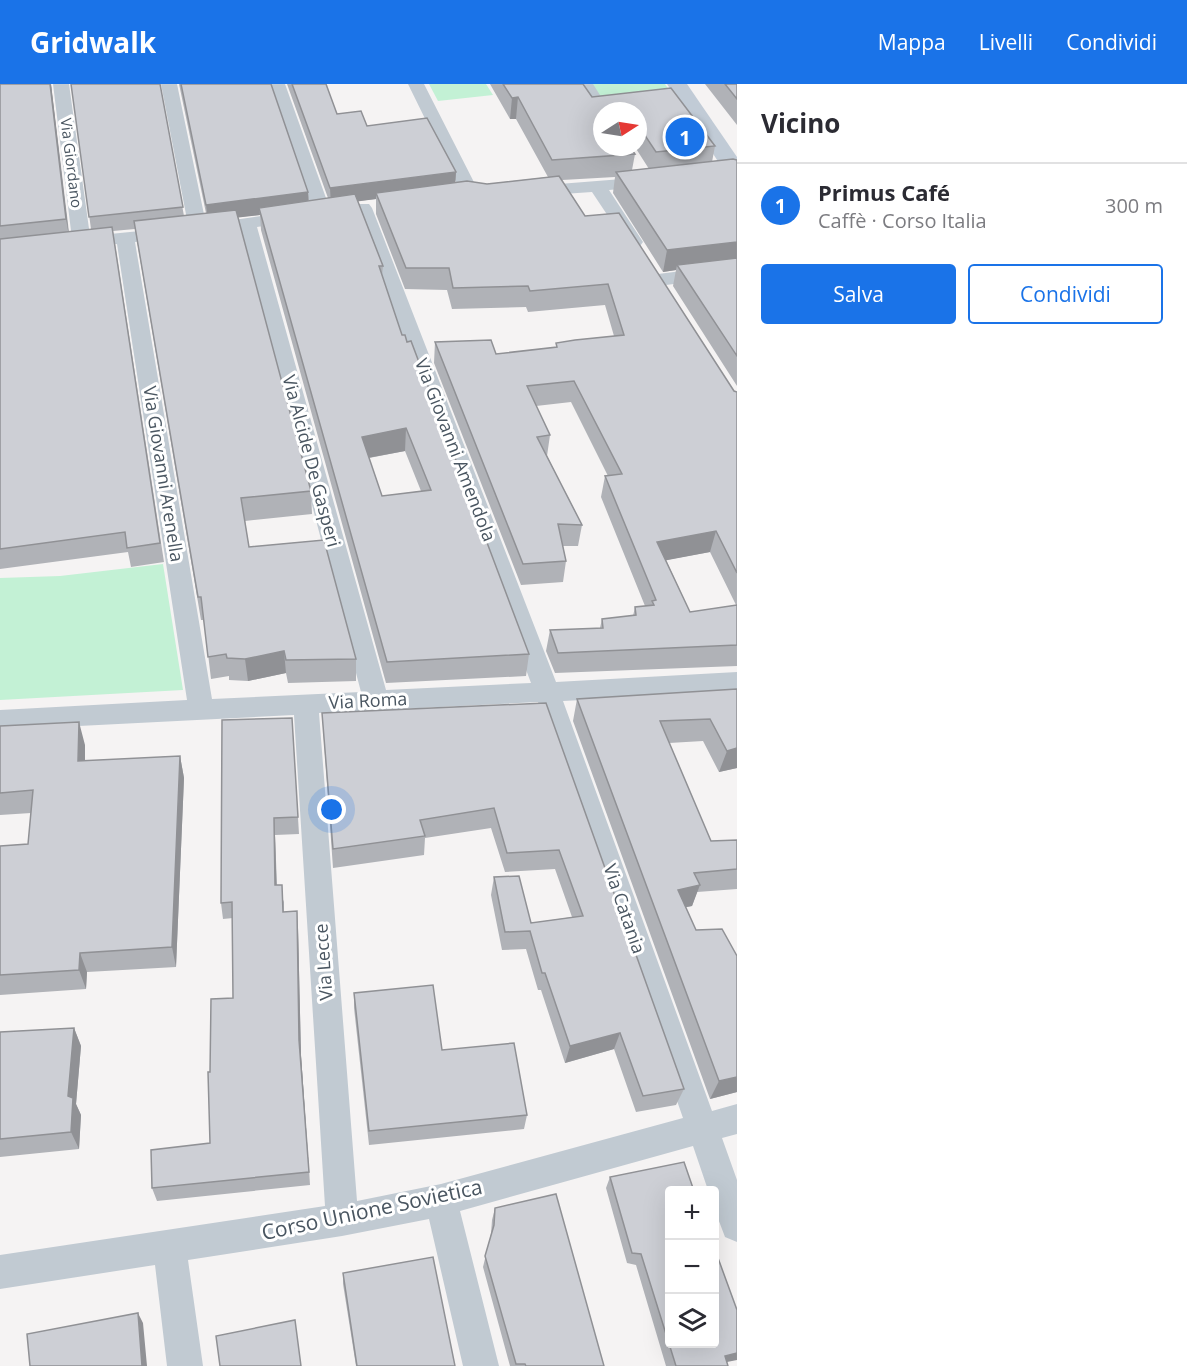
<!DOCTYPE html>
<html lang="it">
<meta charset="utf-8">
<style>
:root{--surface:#fff;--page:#f7f7f7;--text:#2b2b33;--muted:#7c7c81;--line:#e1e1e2;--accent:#1a73e8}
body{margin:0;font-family:"Open Sans",sans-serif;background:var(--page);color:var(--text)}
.controls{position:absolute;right:18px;bottom:18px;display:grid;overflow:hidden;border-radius:6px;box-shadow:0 6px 24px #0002}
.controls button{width:54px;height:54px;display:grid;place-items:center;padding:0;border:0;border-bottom:2px solid var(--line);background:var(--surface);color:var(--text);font:30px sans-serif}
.compass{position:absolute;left:593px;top:18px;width:54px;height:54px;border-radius:50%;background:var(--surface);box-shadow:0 6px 24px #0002;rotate:78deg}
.you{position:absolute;left:332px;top:726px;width:21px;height:21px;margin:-15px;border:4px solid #fff;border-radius:50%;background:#1a73e8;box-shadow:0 0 0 9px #1a73e833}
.badge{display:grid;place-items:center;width:39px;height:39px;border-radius:50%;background:var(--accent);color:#fff;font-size:20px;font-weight:700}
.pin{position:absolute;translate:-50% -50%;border:3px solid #fff;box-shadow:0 2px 6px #0006}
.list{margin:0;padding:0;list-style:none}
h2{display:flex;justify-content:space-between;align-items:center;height:78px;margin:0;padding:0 24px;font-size:26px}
h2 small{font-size:20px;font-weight:400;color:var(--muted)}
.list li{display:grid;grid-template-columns:39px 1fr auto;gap:18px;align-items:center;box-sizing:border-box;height:84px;padding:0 24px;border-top:2px solid var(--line)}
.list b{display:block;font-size:22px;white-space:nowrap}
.list p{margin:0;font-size:20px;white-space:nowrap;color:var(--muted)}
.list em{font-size:20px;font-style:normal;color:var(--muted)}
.actions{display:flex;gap:12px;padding:18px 24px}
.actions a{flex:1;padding:14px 0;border:2px solid var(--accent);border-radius:6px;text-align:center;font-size:21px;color:var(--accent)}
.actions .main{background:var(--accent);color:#fff}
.icon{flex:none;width:33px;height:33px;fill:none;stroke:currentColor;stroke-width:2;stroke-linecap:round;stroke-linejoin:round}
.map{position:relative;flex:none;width:737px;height:1282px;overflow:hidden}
header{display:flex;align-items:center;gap:36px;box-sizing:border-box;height:84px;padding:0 30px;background:var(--accent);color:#fff}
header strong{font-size:28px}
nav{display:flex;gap:33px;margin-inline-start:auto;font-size:21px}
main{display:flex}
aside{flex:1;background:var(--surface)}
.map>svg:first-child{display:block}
</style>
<header>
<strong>Gridwalk</strong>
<nav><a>Mappa</a><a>Livelli</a><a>Condividi</a></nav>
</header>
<main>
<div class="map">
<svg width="737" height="1282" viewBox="0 0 737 1282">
<rect width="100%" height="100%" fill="#f5f3f3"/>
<path fill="#c3f1d5" d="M429 0H486L493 11 438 17Z
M589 0H665L669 6 598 15Z
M163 480 183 606 0 616V494L60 492Z"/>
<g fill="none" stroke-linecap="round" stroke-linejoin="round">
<path fill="#c1cad2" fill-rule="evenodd" d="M53 0H69L90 152 170 144 176 145 179 149 176 153 135 158 212 615 361 608 240 146 198 151 192 150 189 146 161 0H177L206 140 295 127 301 128 304 132 301 136 257 143 386 606 531 599 354 124 357 120H369L372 124 556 598 737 588V608L563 617 712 1027 737 1020V1050L722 1054 737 1096V1158L725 1153 714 1124V1106H708L693 1062 460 1127 499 1282H463L429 1135 342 1152 188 1176 203 1282H167L155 1181 0 1205V1171L325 1122 294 631 0 646V626L187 616 117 160 78 164 72 163 69 159 72 155ZM538 618 683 1034 441 1100 357 1117 319 629Z
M269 0H285L331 128 328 132H316L313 128Z
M408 0H424L480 110 477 114H465L462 110Z
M577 0H593L610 27H602V32L596 30Z
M647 93 653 94 656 98 653 102 609 106 643 158 640 162H628L592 108 534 112 528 111 525 107 528 103 534 102Z
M737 180V192L658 202 651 200 649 196 651 192 658 190Z"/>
<path fill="#c1cbd6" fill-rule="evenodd" d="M667 0H687L737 73V96L729 94Z"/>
</g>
<path fill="#b0b2b7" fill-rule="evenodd" d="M0 0H51L69 148 91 145 71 0H160L184 132 206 129 179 0H271L308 108 309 117 328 114 287 0H326L337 30 361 27 367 42 427 34 456 88 455 99 467 97 487 100 548 93 516 35H510L490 0H583L592 13 671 4 715 62 712 78 733 75 737 76V302L673 202 676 186 663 188 613 109 615 93 562 96 585 132 619 129 734 307 737 308V582L555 589 546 567 550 546 600 544 602 535 633 532 635 523 645 522 601 413 605 392H608L571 318 536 322 550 351 547 372 582 441 578 462H563L566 477 563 498 521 501 434 279 435 258 491 256 496 270 556 263V259L575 256 614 252 605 221 528 228 526 223 452 225 447 206 405 205 376 130V115L358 117 383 182 382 192 402 251H405L407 258 411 257 529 570 526 592 386 599 261 146 260 131 238 133 311 407 312 430 245 437 249 463 324 456 356 575V597L288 599 286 589 248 597 229 596V592L211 595 204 536H201L135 145 113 147 164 478 131 483 128 468 0 485ZM602 27H638V63H635L649 85 632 86 635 70 630 63H602ZM405 367 421 407 382 412 369 374ZM710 468 736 521 690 528 666 476Z
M705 0H737V41Z
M737 605V684L719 688 703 657 669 659 711 757 737 756V805L697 808 692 822 686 823 737 1008 710 1015 573 637 577 615Z
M546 619 684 1005 676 1021 636 1028 614 965 565 979 541 906H538L526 865 502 866 491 811 494 793 531 839 572 833 555 785 505 788 491 744 425 754 424 771 333 784 322 629Z
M292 634 299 750 275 751 277 801 284 818V828L298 844 301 971 310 1101 157 1117 152 1104 210 1059V988L233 914V834L223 835 221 819Z
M0 642 85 661V677L180 672 184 694 176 883 87 888 86 905 0 911V762L28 760 31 729 0 731Z
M354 909 442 966 527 1031 524 1045 369 1061 354 924Z
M74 944 81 962 76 1020 81 1031 79 1065 0 1073V948Z
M610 1093 727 1278 728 1282H666L636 1181 627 1179 606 1104Z
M495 1124 604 1282H510L483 1183 491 1150 492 1136Z
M343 1189 455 1282H356L343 1200Z"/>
<path fill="#909195" d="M50 0H51L69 152 66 135Z
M518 13 516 35H510L512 14Z
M456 88 455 104 376 109V115L331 121 330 104Z
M308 108 309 124H259L260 131 208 137 206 121Z
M737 158V178L677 181 676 186 663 188 667 166Z
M406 344 405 367 362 375V353Z
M716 447 710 468 652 479 657 458Z
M284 567 286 589 248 597 245 575Z
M79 638 85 661V699L78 677Z
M737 664V684L719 688 727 667Z
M180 672 184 694 176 883 172 863Z
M274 734 275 751 277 818 275 801Z
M700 801 692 822 671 826 678 806Z
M297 827 298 844 301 971 310 1101 299 956Z
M80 869 87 888 86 905 79 886Z
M74 944 81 962 76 1020 81 1031 79 1065 71 1048 68 1012Z
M620 949 614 965 565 979 570 962Z
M737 993V1008L710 1015 719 997Z
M138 1229 143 1239 147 1282H142Z
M737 1269V1276L717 1280 725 1272Z"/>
<path fill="#cdcfd5" stroke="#909195" stroke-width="1.5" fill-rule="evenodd" d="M0 0H50L66 135 0 142Z
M71 0H160L183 123 89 133Z
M181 0H271L308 108 206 121Z
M292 0H326L337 30 361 27 367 42 427 34 456 88 330 104Z
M503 0H583L592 13 671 4 715 62 656 68 638 41V27H602V63H630L635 70 552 76 518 13 512 14Z
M725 0H737V15Z
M733 75 737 76V158L667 166 616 88Z
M559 92 585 132 619 129 734 307 737 308V489L716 447 657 458 690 528 737 521V561L558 569 550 546 603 544 602 535 636 531 635 523 654 521 652 517 656 516 605 392 622 390 574 297 527 302 550 351 537 353 582 441 558 440 566 477 523 480 435 258 491 256 496 270 557 263 556 259 575 256 624 251 608 200 530 207 528 202 453 204 449 184H406L376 109 467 97 487 100Z
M355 110 383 182H379L402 251H405L407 258 411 257 529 570 387 578 259 124ZM406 344 431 406 382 412 362 353Z
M236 126 311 407 241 414 249 463 324 456 356 575 286 576 284 567 245 575 227 574 226 570 208 573 201 513H198L134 137Z
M112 143 160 459 127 464 125 448 0 465V155Z
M737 174V272L677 181Z
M737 605V664L727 667 710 635 660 637 711 757 737 756V785L694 789 700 801 678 806 696 846 722 845 737 872V993L719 997 577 615Z
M546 619 684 1005 643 1012 620 949 570 962 545 889H542L530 847 505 848 494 793 519 792 531 839 583 832 559 766 507 769 494 724 420 736 425 752 333 765 322 629Z
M292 634 298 733 274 734 275 801H282L283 828 297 827 299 956 309 1088 152 1104 151 1066 210 1059 208 988H210L211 915 233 914 232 818 221 819 222 636Z
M79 638 78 677 180 672 172 863 80 869 79 886 0 891V762L28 760 33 706 0 709V642Z
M433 901 442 966 514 959 527 1031 369 1047 354 909Z
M74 944 68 1012 73 1014 71 1048 0 1055V948Z
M684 1078 694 1107H669V1260H714V1163L737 1226V1269L725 1272 728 1282H676L641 1170 632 1169 610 1093Z
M556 1110 604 1282H526L525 1280H516L485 1172 494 1141 495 1124Z
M433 1173 455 1282H357L343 1189Z
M138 1229 142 1282H30L27 1250Z
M295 1236 301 1282H220L216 1252Z"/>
<g text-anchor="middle" stroke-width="6" stroke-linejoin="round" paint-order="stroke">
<g font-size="15" fill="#4a5661" stroke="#fff">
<text transform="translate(71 79) rotate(83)" y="5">Via Giordano</text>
</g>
<g font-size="18" fill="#4a5661" stroke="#fff">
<text transform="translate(455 366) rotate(69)" y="6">Via Giovanni Amendola</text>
<text transform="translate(311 377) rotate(75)" y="6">Via Alcide De Gasperi</text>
<text transform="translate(163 390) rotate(81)" y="6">Via Giovanni Arenella</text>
<text transform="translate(368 617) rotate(-3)" y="6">Via Roma</text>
<text transform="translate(624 825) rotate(71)" y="6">Via Catania</text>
<text transform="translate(324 878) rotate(-94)" y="6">Via Lecce</text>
</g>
<g font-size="21" fill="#4a5661" stroke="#fff">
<text transform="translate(372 1126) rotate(-12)" y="7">Corso Unione Sovietica</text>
</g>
</g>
</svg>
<div class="controls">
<button>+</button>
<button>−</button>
<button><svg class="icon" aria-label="layers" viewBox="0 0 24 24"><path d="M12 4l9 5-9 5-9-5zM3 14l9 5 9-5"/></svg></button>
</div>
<svg class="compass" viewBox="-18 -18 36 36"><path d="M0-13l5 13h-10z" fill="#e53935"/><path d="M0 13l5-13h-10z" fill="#7c7c81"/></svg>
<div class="you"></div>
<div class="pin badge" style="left:685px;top:53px">1</div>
</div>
<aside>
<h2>Vicino<small></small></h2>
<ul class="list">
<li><span class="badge">1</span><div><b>Primus Café</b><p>Caffè · Corso Italia</p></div><em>300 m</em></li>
</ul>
<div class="actions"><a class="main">Salva</a><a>Condividi</a></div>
</aside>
</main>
